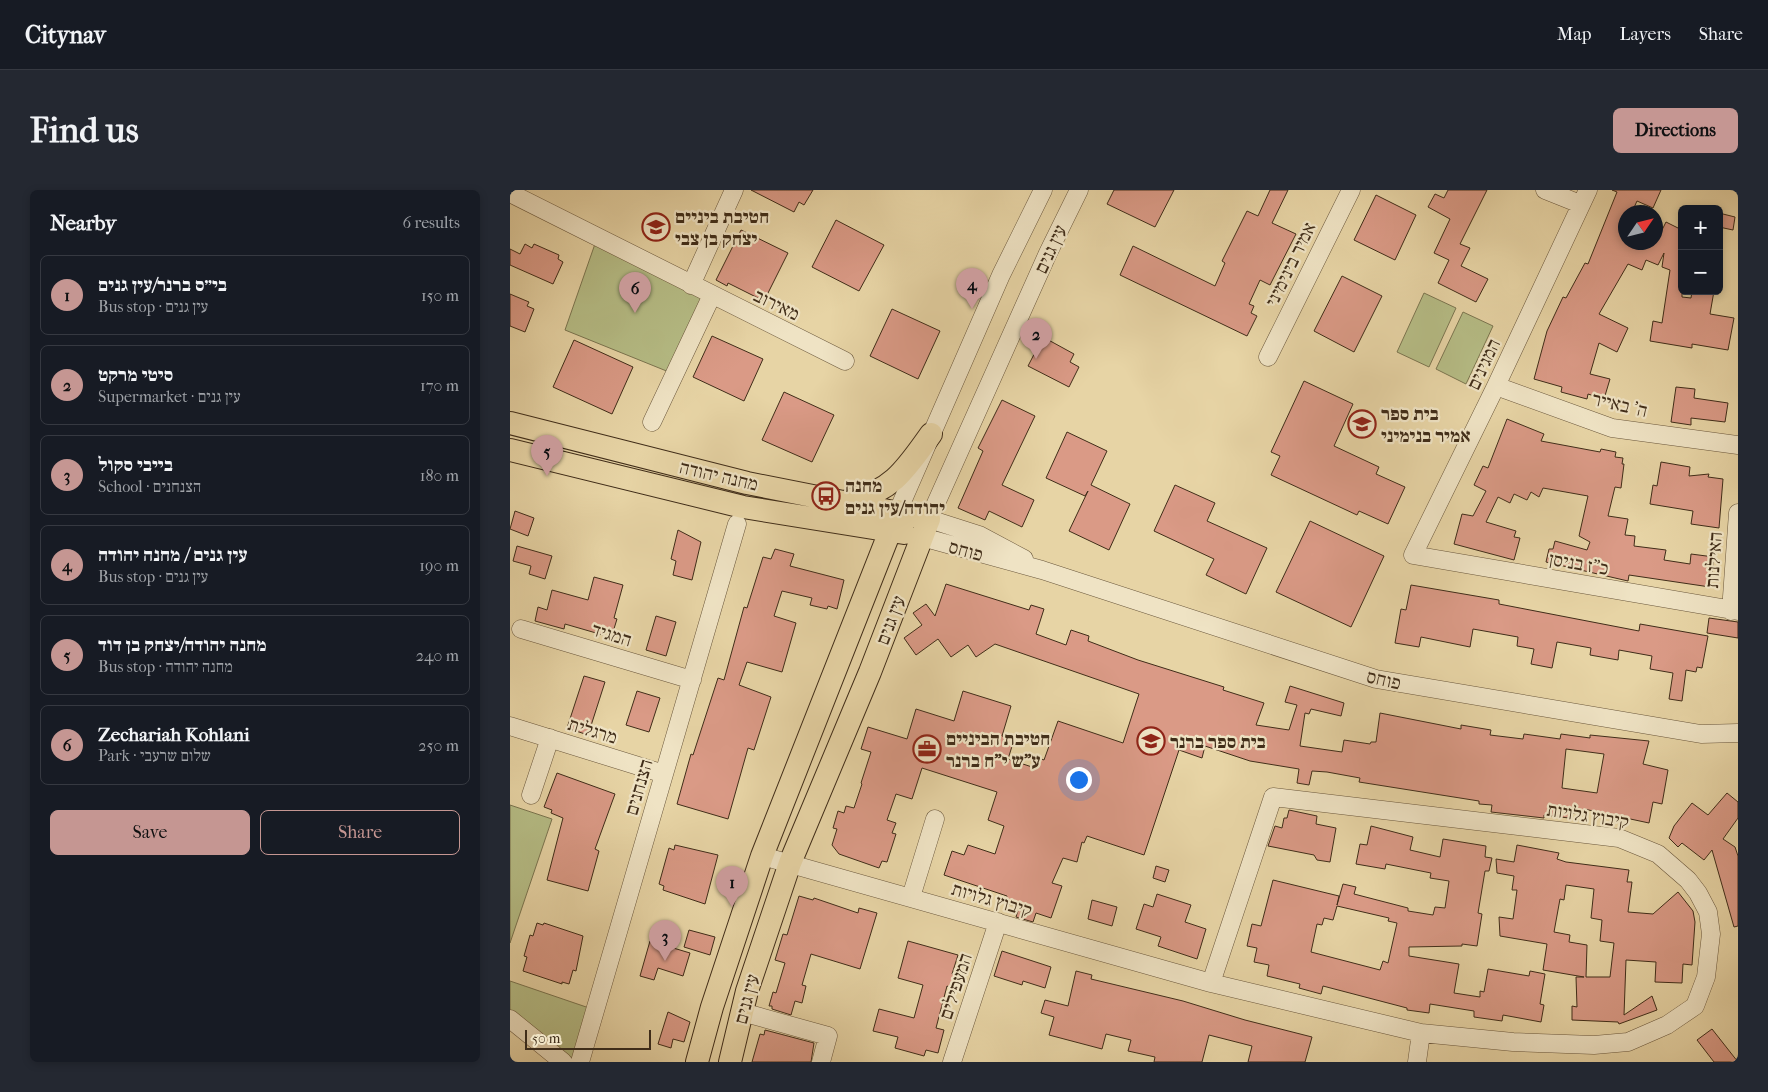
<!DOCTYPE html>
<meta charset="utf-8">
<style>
:root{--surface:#171b24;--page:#242831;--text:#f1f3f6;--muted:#9ea1a6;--line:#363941;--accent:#c59692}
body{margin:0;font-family:"IM FELL French Canon","Frank Ruhl Libre",serif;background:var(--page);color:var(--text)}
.controls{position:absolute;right:15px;top:15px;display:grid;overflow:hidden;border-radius:8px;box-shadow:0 2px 8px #0003}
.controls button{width:45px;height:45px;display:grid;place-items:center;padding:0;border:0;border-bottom:1px solid var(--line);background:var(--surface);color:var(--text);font:25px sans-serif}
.compass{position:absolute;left:1108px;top:15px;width:45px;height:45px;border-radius:50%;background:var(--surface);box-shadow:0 2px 8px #0003;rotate:55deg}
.scale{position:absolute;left:15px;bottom:12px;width:126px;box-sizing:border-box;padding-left:5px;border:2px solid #402d19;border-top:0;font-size:14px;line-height:18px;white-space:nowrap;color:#402d19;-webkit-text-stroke:4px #efe3c4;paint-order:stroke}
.you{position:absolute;left:568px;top:589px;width:18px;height:18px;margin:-12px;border:4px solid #fff;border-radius:50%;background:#1a73e8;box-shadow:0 0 0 8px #1a73e833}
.badge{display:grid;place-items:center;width:32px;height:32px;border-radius:50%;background:var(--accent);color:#111;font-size:16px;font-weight:700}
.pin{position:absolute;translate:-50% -41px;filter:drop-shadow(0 1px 2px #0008)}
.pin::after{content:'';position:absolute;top:26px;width:18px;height:15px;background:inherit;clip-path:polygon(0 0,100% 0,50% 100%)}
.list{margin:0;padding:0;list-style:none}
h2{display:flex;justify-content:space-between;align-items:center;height:65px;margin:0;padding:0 20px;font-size:21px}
h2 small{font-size:16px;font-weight:400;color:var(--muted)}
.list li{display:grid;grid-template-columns:32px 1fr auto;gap:15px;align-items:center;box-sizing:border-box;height:80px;margin:0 10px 10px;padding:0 10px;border:1px solid var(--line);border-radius:8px}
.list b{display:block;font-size:19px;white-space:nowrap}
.list p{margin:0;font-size:16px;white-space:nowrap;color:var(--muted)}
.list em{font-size:16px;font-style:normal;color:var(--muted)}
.actions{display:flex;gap:10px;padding:15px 20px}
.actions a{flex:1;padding:11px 0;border:1px solid var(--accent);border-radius:8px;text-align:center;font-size:18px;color:var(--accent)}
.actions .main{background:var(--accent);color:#111}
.map{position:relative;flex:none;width:1228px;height:872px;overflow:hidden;border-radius:8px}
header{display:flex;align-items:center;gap:30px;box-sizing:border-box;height:70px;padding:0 25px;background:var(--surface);border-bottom:1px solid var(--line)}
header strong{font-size:24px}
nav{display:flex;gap:28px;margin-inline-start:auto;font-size:18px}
.intro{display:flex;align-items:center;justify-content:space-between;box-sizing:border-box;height:120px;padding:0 30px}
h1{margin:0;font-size:35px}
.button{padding:12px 22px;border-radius:8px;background:var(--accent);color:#111;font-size:18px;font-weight:700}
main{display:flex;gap:30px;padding:0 30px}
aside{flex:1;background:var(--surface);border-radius:8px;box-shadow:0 2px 8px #0003}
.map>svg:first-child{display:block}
</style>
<header>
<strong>Citynav</strong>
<nav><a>Map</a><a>Layers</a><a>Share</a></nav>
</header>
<div class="intro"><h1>Find us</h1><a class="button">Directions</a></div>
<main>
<aside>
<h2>Nearby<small>6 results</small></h2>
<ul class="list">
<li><span class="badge">1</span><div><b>בי״ס ברנר/עין גנים</b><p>Bus stop · עין גנים</p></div><em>150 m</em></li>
<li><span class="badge">2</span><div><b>סיטי מרקט</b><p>Supermarket · עין גנים</p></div><em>170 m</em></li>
<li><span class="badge">3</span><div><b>בייבי סקול</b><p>School · הצנחנים</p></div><em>180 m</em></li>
<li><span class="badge">4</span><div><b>עין גנים / מחנה יהודה</b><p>Bus stop · עין גנים</p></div><em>190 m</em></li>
<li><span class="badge">5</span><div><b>מחנה יהודה/יצחק בן דוד</b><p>Bus stop · מחנה יהודה</p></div><em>240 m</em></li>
<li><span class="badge">6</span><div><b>Zechariah Kohlani</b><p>Park · שלום שרעבי</p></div><em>250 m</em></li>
</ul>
<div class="actions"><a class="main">Save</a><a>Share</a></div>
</aside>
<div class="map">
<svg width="1228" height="872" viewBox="0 0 1228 872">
<rect width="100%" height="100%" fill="#e7d4a5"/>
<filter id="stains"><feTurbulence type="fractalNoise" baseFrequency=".004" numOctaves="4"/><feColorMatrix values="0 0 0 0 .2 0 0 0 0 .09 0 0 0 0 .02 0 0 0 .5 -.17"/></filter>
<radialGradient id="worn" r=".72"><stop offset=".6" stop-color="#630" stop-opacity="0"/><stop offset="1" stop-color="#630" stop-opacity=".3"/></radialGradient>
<path fill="#b6bd86" stroke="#7b7550" d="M86 51 199 106 159 182 55 140Z
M914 103 946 118 919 177 887 162Z
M953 122 983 136 956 194 926 179Z
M0 615 42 629 0 753Z
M0 791 85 820 70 872H53L0 829Z"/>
<path fill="#da9a86" stroke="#402d19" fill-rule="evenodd" d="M241 0H303L294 15 289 12 284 22Z
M604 0H664L645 37 597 14Z
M760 0H778L762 33 786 44 760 95 750 90 739 114 744 116 741 123 747 126 737 146 610 85 623 56 705 96 715 73 712 71 737 21 748 26Z
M938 0H977L950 54 960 58 951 76 978 89 966 112 928 93 939 70 924 63 940 29 918 17 925 4 934 8Z
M1102 0H1151L1143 18 1127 11 1122 22H1116V52H1146L1156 32 1172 40V107L1181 108 1182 101H1204L1200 124 1224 128 1218 160 1182 154V158L1140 151 1143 131 1152 133 1160 80 1152 77 1154 63 1148 75 1136 70 1132 80 1118 74 1089 124 1118 138 1107 162 1089 153 1080 184 1100 189 1094 209 1078 204 1077 209 1051 202 1052 197 1024 189 1037 141 1053 107 1056 108 1075 73 1078 74 1107 2Z
M866 5 906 25 885 70 844 50Z
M1209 23 1225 27 1223 40 1209 37Z
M326 30 374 55 349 101 302 77Z
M231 40 278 63 254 111 218 93 217 96 206 90Z
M15 54 22 58 24 54 49 65 48 69 53 72 43 94 0 75V59L10 64Z
M832 86 872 106 844 162 804 141Z
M0 104 19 112 17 116 24 119 15 142 0 136Z
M382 119 430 141 408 189 360 166Z
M202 146 253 169 234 211 183 187Z
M533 147 564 164 560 172 569 177 559 197 518 176Z
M64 150 123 177 102 224 43 197Z
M794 191 843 214 824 256 869 277 866 284 895 297 878 334 849 321 847 325 761 285 770 266 761 262Z
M1166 197 1185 199 1184 208 1218 213 1215 232 1181 228V235L1161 232Z
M274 202 324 225 302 272 252 250Z
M492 210 525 226 492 295 524 310 512 337 479 321 475 330 448 318 473 261 468 258Z
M997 229 1034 244 1031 251 1090 262 1091 259 1106 262 1105 267 1113 268 1112 274H1114L1111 298 1105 297 1098 326 1118 329 1115 345 1125 346 1124 356 1156 360 1154 370 1180 374 1181 364 1204 367 1200 397 1119 385 1118 391 1036 372 1039 359H1043L1045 351 1077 360 1080 352 1069 346 1078 306 1033 298 1029 307 1021 302 1017 310 1004 304 1000 313 988 307 976 332 1006 341 1004 347 1010 348 1004 370 944 354 952 324 963 326 976 301 964 295 973 276 978 278Z
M557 242 597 261 581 295 620 314 599 360 559 341 578 301 575 306 536 288Z
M1151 272 1180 277 1179 286 1199 284 1198 287 1213 289 1209 338 1181 334 1183 321 1140 314 1143 295 1147 296Z
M665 295 705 313 697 331 757 358 736 404 696 385 704 369 644 341Z
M5 321 24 328 18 346 0 339Z
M800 331 874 366 841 437 766 402Z
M168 340 191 352 182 390 163 385 166 371 161 369Z
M7 356 42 366 35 389 19 384 21 376 3 371Z
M265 359 284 364 280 376 334 390 327 419 318 416 317 419 300 415 302 408 272 401 264 426 286 433 272 482 237 472 229 495 261 507 244 560 238 558 218 629 167 614 181 564 183 565 208 488 214 490 234 417 237 418 253 367 261 369Z
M84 387 113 395 104 428 107 429 103 442 94 440 93 445 55 434 54 439 25 431 28 417 37 420 42 400 78 410Z
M436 394 519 420 521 415 534 419 526 444 556 455 561 440 579 446 578 451 628 470 714 497 713 500 754 513 746 535 779 540 787 515 775 512 780 496 834 513 831 526 801 519 799 524 795 523 790 556 832 562 834 550 860 554 861 552H866L870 523 951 539V535L981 540 980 545 1013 549 1014 544 1050 549 1051 544 1080 548V545L1139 551 1133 574 1158 580 1152 614 1143 612 1139 633 1074 619 1073 624 1059 623V628L1034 625V628L981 622 982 615 969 614V611L849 592 850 588 817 582 802 581 799 595 787 593 789 579 740 571 695 556 692 568 669 560 634 665 577 646 574 653 572 652 567 672 553 668 542 693 552 696 541 728 526 723 523 732 506 727 509 717 495 713 497 706 434 685 442 661 454 665 458 655 485 664 494 636 478 630 487 602 412 578 402 609 386 604 377 630 386 633 382 643 386 644 377 672 372 671 369 678 329 664 322 655 327 639 323 638 328 621 334 623 336 616 344 618 352 594 351 593 361 562 351 559 358 537 397 549 406 519 444 531 453 501 501 516 492 546 504 550 498 569 525 578 529 568 534 570 548 531 613 553 629 504 485 454 466 467 458 455 441 467 428 449 406 465 394 448 412 435 403 423 416 414 425 426ZM1056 559 1094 564 1087 603 1052 598Z
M901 395 989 410V414L1129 441 1130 434 1198 446 1192 478 1187 477 1186 482 1176 480 1172 511 1159 509 1163 483 1140 479 1142 466 1109 460 1108 470 1080 465 1081 458 1047 452 1042 478 1021 474 1024 459 1007 456 1008 447 963 439 960 457 911 447 909 457 885 453 891 419 896 420Z
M146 426 166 432 156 466 136 460Z
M1199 428 1228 432V448L1197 443Z
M74 486 95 492 78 545 57 538Z
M127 501 150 508 139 542 116 535Z
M47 583 105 604 85 659 89 661 78 701 37 690 53 628 41 623 42 620 34 617Z
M1217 603 1228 612V628L1213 649 1225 657 1228 666V736L1224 737 1202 660 1194 670 1172 653 1168 657 1159 648 1164 636 1182 613 1198 625Z
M779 620 807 626 806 634 826 638 820 672 807 670 804 665 758 656 765 636 772 638 774 628H777Z
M861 636 903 647 900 660 930 667 933 649 976 656 975 667 982 668 979 681H975L968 723 972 724 967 756 952 754V756L899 757V766L949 774 944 803 970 807V801L974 802 978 779 1019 786 1020 781 1035 784 1030 814 1034 815 1031 832 993 825 992 831 964 827V821L920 814 919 823 897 820V818L813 796 811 804 789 798 790 794 757 786 759 775 744 772 747 758 737 756 742 734 751 736 763 690 829 706 827 715 833 694 846 697 844 704 898 718V721L923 725 925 717 935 718 939 691 920 688 921 683 876 674 875 679 846 674 850 654 857 655ZM827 716 879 728 878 731 887 733 878 773 873 771 870 780 801 762 807 734 812 735 814 728 823 730Z
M165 655 208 665 195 714 153 700 154 696 149 694 159 658 164 660Z
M1007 655 1049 663 1047 669 1056 672 1119 680 1117 692H1122L1118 722 1143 724 1168 702 1183 721 1185 732 1182 775 1173 774 1172 793 1145 792 1146 772 1116 770 1114 825 1142 806 1147 820 1109 834 1108 832 1062 830V816L1067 817 1066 787H1074L1033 780 1037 754 990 746 989 727 1003 729 1007 700H1002L1004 686 987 683 986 669 1004 672ZM1056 695 1084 699 1081 728 1092 730 1090 751 1104 753 1100 787H1076L1077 755 1059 752 1060 745 1044 742 1050 709 1054 710Z
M646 676 659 680 655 692 643 688Z
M647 704 681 715 675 732 696 739 687 769 648 756 651 747 626 739 634 714 643 717Z
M289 706 303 710 304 708 348 723 349 718 367 723 350 779 301 764 292 795 296 796 292 813 285 811 281 825 262 819V816H259L263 802 266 803 275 773 265 770 273 744 277 745Z
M582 710 607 717 602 736 578 729Z
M27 733 33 735 34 733 73 746 66 781 63 780 59 794 52 792V794L13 781 17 767 14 766 20 745 23 746Z
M179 740 205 747 200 765 174 757Z
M140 751 180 763 173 786 148 778 144 790 130 786Z
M398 751 448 765 442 784 449 785 445 799 437 796 426 838 434 840 428 863 416 860 414 866 385 858 388 847 363 841 369 819 404 828 413 795 388 788Z
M492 761 541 777 535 798 513 791 512 795 484 786Z
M566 781 582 785 581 789 673 811 735 830 802 847 795 872H738L742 856 699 845 692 872H644L645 867 618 861 621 850 596 844 592 859 539 845 544 827 531 823 535 810 558 816Z
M158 822 180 832 174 852 163 849 161 858 148 854Z
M1202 839 1228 872H1204L1187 850Z
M255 840 304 853 301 872H242L250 844 254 845Z"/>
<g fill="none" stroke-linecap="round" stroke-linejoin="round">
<g stroke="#6a573c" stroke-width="19">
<path id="minor" d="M1035 0 1070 14
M1078 0 986 196 903 365 1228 421
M0 3 335 171
M181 95 224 0
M758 167 841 0
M986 196 1102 238 1228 255
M142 232 202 105
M388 321 491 85 533 0
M412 347 532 380 866 489 1191 544 1228 543
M514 369 469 345 419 329 538 63 569 0
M1221 421 1228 323
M11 439 182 490
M0 536 154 584
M21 605 40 548
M252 666 701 793 911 843 1003 852 1084 855 1118 852 1157 835 1185 816 1196 787 1201 744 1198 722 1188 703 1178 690 1148 664 1109 648 763 607 701 793
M401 707 425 629
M232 822 318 846 311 872
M0 829 53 872
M70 872 227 334
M442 872 488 732
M907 872 911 843"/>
</g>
<g stroke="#402d19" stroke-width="24">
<path id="major" d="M0 233 237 293 419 329 360 482 280 673 237 801 220 872
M0 260 233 317 394 343
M340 310C382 303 398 276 421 244
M187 872 202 817 252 666 388 321"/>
</g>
<use href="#minor" stroke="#efe3c4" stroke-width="18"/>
<use href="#major" stroke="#e7d4a5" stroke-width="22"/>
</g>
<defs>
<g id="school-ring" transform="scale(1.4375)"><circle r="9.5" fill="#efe3c4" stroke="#8f2418" stroke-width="1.5"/><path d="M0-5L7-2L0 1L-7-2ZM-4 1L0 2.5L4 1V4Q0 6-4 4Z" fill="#8f2418"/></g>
<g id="bus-ring" transform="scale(1.4375)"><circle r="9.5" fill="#efe3c4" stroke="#8f2418" stroke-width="1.5"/><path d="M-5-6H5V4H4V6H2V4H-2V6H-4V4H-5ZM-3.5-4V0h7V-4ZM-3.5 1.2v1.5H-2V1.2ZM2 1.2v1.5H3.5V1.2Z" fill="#8f2418"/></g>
<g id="office-ring" transform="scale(1.4375)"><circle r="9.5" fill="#efe3c4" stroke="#8f2418" stroke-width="1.5"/><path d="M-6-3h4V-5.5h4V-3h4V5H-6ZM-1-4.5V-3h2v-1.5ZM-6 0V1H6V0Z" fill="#8f2418"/></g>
</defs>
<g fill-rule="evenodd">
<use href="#school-ring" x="146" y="37"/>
<use href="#school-ring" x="852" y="234"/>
<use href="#bus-ring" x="316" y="306"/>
<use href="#school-ring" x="641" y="551"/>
<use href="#office-ring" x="417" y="559"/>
</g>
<g text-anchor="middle" stroke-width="4.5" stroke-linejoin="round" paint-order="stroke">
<g font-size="19" font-weight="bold" fill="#402d19" stroke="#efe3c4" text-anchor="start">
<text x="165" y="33">חטיבת ביניים<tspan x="165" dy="22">יצחק בן צבי</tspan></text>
<text x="871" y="230">בית ספר<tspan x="871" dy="22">אמיר בנימיני</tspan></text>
<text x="335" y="302">מחנה<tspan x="335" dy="22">יהודה/עין גנים</tspan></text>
<text x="436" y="555">חטיבת הביניים<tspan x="436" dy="22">ע"ש י"ח ברנר</tspan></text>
<text x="660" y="558">בית ספר ברנר</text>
</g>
<g font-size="19" fill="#402d19" stroke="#efe3c4">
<text transform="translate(540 59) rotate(-65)" y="7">עין גנים</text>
<text transform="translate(780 74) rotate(-64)" y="7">אמיר בינימיני</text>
<text transform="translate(267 114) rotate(26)" y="7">מאירוב</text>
<text transform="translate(973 174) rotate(-65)" y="7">המגינים</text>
<text transform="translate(1110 214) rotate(13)" y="7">ה' באייר</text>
<text transform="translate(209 285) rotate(13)" y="7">מחנה יהודה</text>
<text transform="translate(456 360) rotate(15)" y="7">פוחס</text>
<text transform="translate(1203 370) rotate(-86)" y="7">האילנות</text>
<text transform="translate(1069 373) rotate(10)" y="7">כ"ז בניסן</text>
<text transform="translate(380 430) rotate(-69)" y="7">עין גנים</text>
<text transform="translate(102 444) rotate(17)" y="7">המגיד</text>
<text transform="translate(874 489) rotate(13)" y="7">פוחס</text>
<text transform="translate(83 540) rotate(17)" y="7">מרגלית</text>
<text transform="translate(128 597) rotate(-74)" y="7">הצנחנים</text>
<text transform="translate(1078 625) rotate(9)" y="7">קיבוץ גלויות</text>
<text transform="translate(482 709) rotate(16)" y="7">קיבוץ גלויות</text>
<text transform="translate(445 796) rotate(-72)" y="7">המעפילים</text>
<text transform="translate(236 809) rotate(-75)" y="7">עין גנים</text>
</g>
</g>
<rect width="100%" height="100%" filter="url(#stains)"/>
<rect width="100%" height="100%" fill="url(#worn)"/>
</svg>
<div class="controls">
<button>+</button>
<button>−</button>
</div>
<svg class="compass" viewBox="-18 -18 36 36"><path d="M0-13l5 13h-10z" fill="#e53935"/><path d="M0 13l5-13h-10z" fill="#9ea1a6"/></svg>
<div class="scale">50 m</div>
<div class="you"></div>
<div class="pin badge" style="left:222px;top:717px">1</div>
<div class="pin badge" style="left:526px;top:169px">2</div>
<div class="pin badge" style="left:155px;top:771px">3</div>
<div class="pin badge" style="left:462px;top:119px">4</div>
<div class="pin badge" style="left:37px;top:286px">5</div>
<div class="pin badge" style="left:125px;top:123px">6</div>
</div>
</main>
